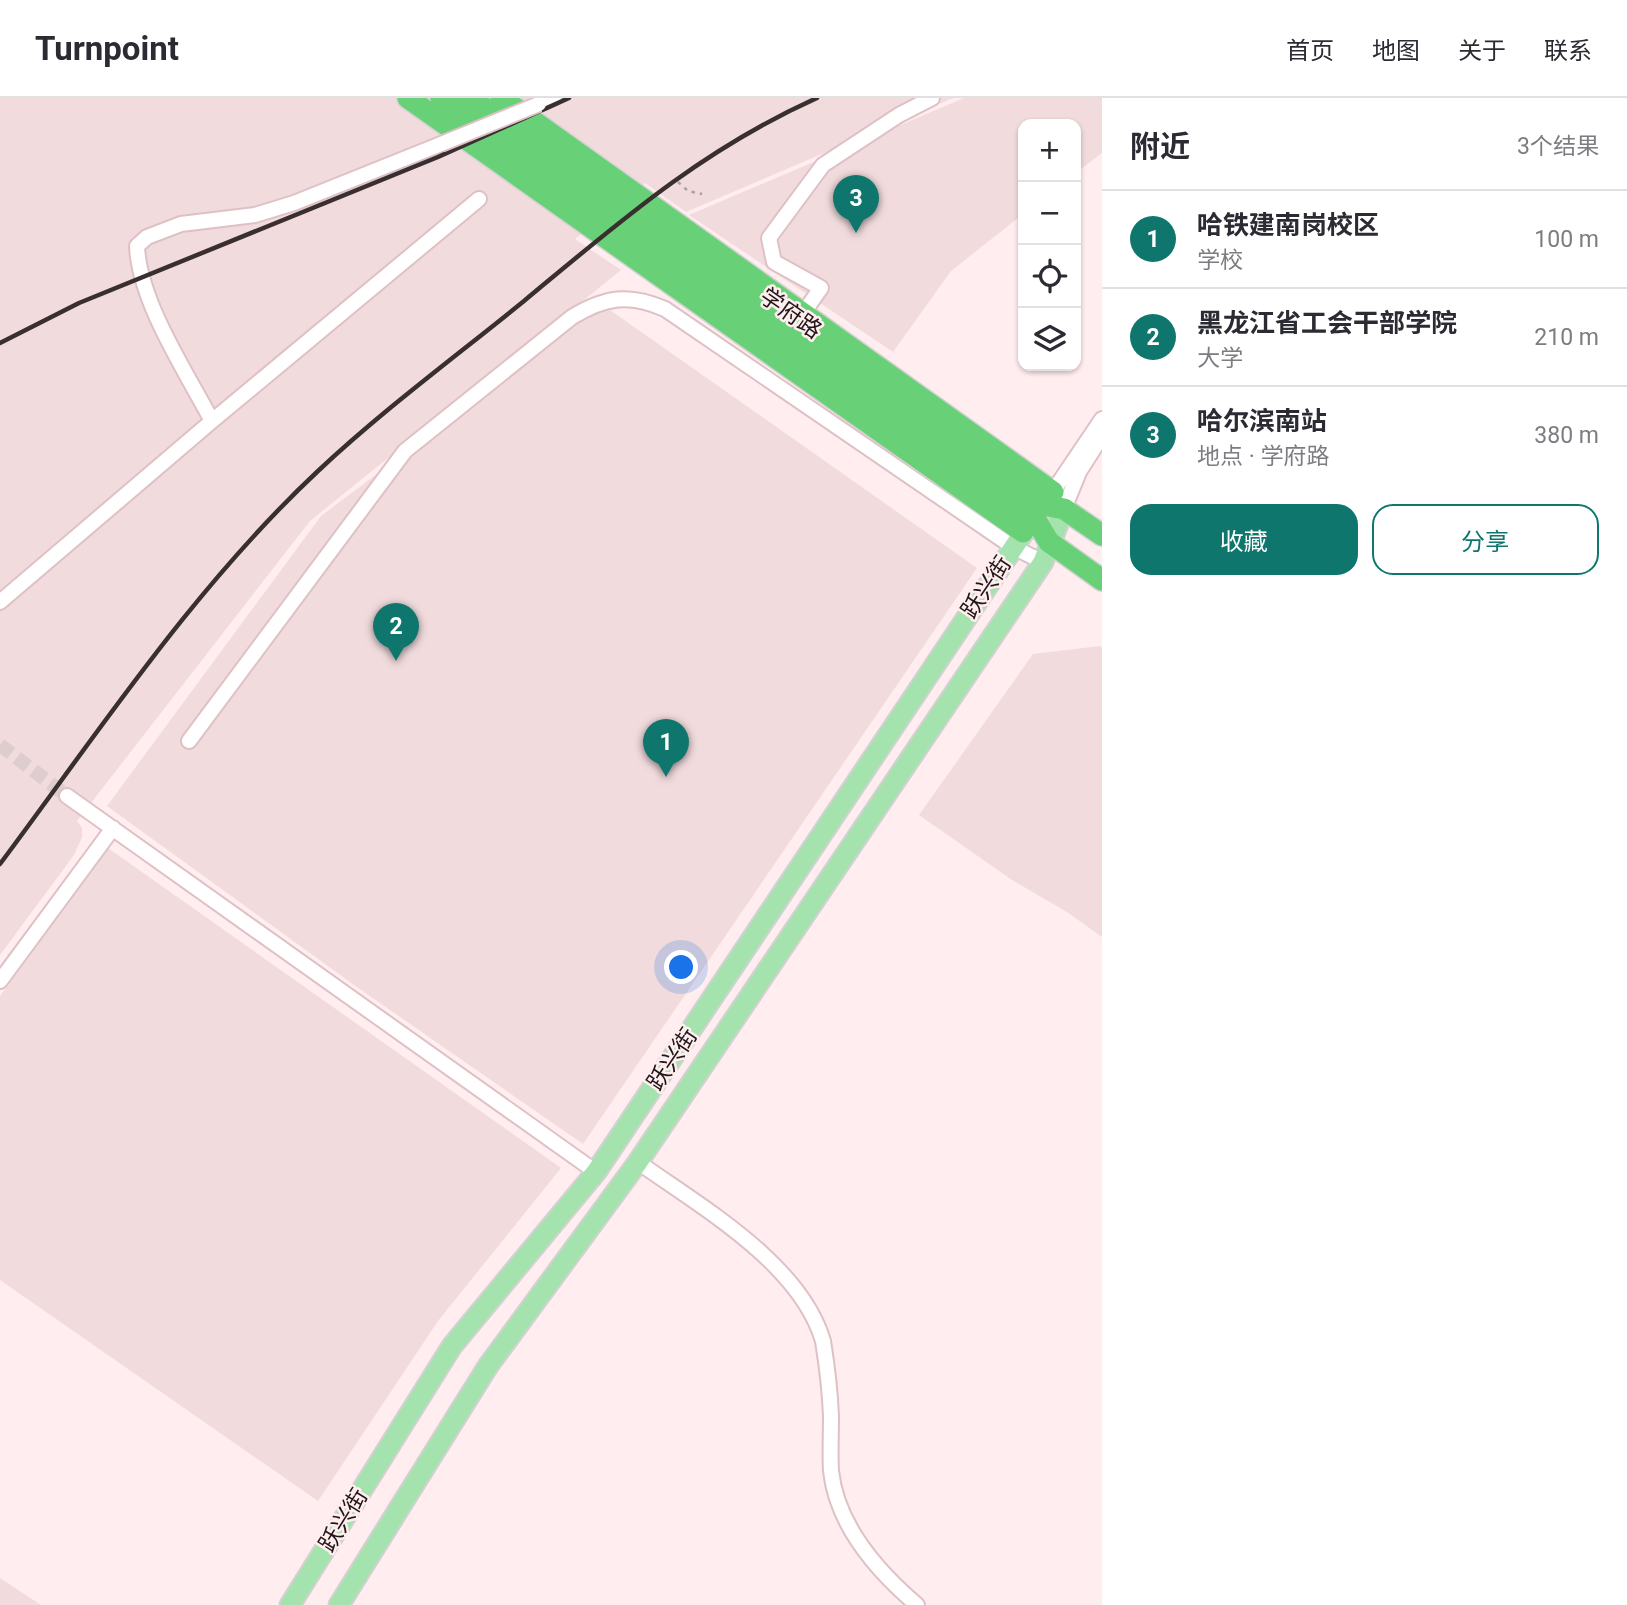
<!DOCTYPE html>
<html lang="zh">
<meta charset="utf-8">
<style>
:root{--surface:#fff;--page:#f7f7f7;--text:#2b2b33;--muted:#7c7c81;--line:#e1e1e2;--accent:#0f766e}
body{margin:0;font-family:Roboto,"Noto Sans SC",sans-serif;background:var(--page);color:var(--text)}
.controls{position:absolute;right:21px;top:21px;display:grid;overflow:hidden;border-radius:14px;box-shadow:0 2px 5px #0004}
.controls button{width:63px;height:63px;display:grid;place-items:center;padding:0;border:0;border-bottom:2px solid var(--line);background:var(--surface);color:var(--text);font:35px sans-serif}
.you{position:absolute;left:682px;top:870px;width:24px;height:24px;margin:-18px;border:5px solid #fff;border-radius:50%;background:#1a73e8;box-shadow:0 0 0 10px #1a73e833}
.badge{display:grid;place-items:center;width:46px;height:46px;border-radius:50%;background:var(--accent);color:#fff;font-size:23px;font-weight:700}
.pin{position:absolute;translate:-50% -58px;filter:drop-shadow(0 2px 4px #0008)}
.pin::after{content:'';position:absolute;top:37px;width:24px;height:21px;background:inherit;clip-path:polygon(0 0,100% 0,50% 100%)}
.list{margin:0;padding:0;list-style:none}
h2{display:flex;justify-content:space-between;align-items:center;height:91px;margin:0;padding:0 28px;font-size:30px}
h2 small{font-size:23px;font-weight:400;color:var(--muted)}
.list li{display:grid;grid-template-columns:46px 1fr auto;gap:21px;align-items:center;box-sizing:border-box;height:98px;padding:0 28px;border-top:2px solid var(--line)}
.list b{display:block;font-size:26px;white-space:nowrap}
.list p{margin:0;font-size:23px;white-space:nowrap;color:var(--muted)}
.list em{font-size:23px;font-style:normal;color:var(--muted)}
.actions{display:flex;gap:14px;padding:21px 28px}
.actions a{flex:1;padding:16px 0;border:2px solid var(--accent);border-radius:21px;text-align:center;font-size:24px;color:var(--accent)}
.actions .main{background:var(--accent);color:#fff}
.icon{flex:none;width:38px;height:38px;fill:none;stroke:currentColor;stroke-width:2;stroke-linecap:round;stroke-linejoin:round}
.map{position:relative;flex:none;width:1102px;height:1507px;overflow:hidden}
header{display:flex;align-items:center;gap:42px;box-sizing:border-box;height:98px;padding:0 35px;background:var(--surface);border-bottom:2px solid var(--line)}
header strong{font-size:33px}
nav{display:flex;gap:38px;margin-inline-start:auto;font-size:24px}
main{display:flex}
aside{flex:1;background:var(--surface)}
.map>svg:first-child{display:block}
</style>
<header>
<strong>Turnpoint</strong>
<nav><a>首页</a><a>地图</a><a>关于</a><a>联系</a></nav>
</header>
<main>
<div class="map">
<svg width="1102" height="1507" viewBox="0 0 1102 1507">
<rect width="100%" height="100%" fill="#ffedef"/>
<path fill="#f1dbdd" d="M0 0H953L686 114 645 85 575 141 621 172 310 423 77 723 82 730V739L74 757 0 857Z
M964 0H1102V55L1076 75V26H1023V116L951 173 893 254 689 117Z
M610 212 977 470 583 1046 354 887 107 708 321 418 584 220Z
M1100 548 1102 550V839L1067 814 1012 782 919 717 1033 556Z
M108 750 561 1070 438 1223 318 1403 0 1182V898Z
M0 1480 41 1507H0Z"/>
<g fill="none" stroke-linecap="round" stroke-linejoin="round">
<path stroke="#decdcf" stroke-width="14" stroke-dasharray="14 7" stroke-linecap="butt" d="M0 647 67 698"/>
<g stroke="#dec1c5" stroke-width="18">
<path id="minor" d="M539 6 554 0
M804 214 821 190 774 164 769 140 823 67 899 17 932 0
M212 323C186 274 139 203 137 148L147 139 181 126 255 117 294 105 441 46
M1048 401 1102 321
M1064 411 1079 374 1100 341
M0 504 212 323 479 101
M189 643 405 353 572 219C605 199 629 195 665 211L1013 449 1043 464
M67 698 596 1074
M0 883 113 730
M638 1064C701 1109 800 1165 823 1243 827 1268 830 1293 831 1318 831 1336 830 1355 831 1373 837 1428 877 1473 917 1507"/>
</g>
<g stroke="#d3d1d1" stroke-width="23">
<path id="major" d="M290 1507 452 1248 596 1074 1032 422
M339 1507 488 1268 638 1064 1043 464 1064 411"/>
</g>
<g stroke="#d3d1d1" stroke-width="24">
<path id="highway" d="M408 0 1023 434
M441 0 1034 419 1049 444 1102 482
M470 0 1043 407 1064 411 1102 437
M501 0 1053 394"/>
</g>
<path stroke="#ae9fa1" stroke-width="2.5" stroke-dasharray="3.5 5" stroke-linecap="butt" d="M678 84 688 93 702 96"/>
<use href="#minor" stroke="#fff" stroke-width="14"/>
<use href="#major" stroke="#a4e3ae" stroke-width="19"/>
<use href="#highway" stroke="#68d178" stroke-width="21"/>
<path stroke="#392f30" stroke-width="4.5" d="M0 245 79 205 438 59 569 0
M0 766C100 632 195 488 318 373 383 312 455 259 524 203 619 124 703 51 817 0"/>
<g stroke="#dec1c5" stroke-width="18" stroke-linecap="butt">
<path id="minor-bridge" d="M441 46 539 6"/>
</g>
<use href="#minor-bridge" stroke="#fff" stroke-width="14"/>
</g>
<g text-anchor="middle" stroke-width="5" stroke-linejoin="round" paint-order="stroke">
<g font-size="23" fill="#211718" stroke="#ffedef">
<text transform="translate(791 215) rotate(35)" y="8">学府路</text>
<text transform="translate(986 489) rotate(-56)" y="8">跃兴街</text>
<text transform="translate(672 961) rotate(-56)" y="8">跃兴街</text>
<text transform="translate(343 1422) rotate(-58)" y="8">跃兴街</text>
</g>
</g>
</svg>
<div class="controls">
<button>+</button>
<button>−</button>
<button><svg class="icon" aria-label="locate" viewBox="0 0 24 24"><circle cx="12" cy="12" r="6"/><path d="M12 2v4M12 18v4M2 12h4M18 12h4"/></svg></button>
<button><svg class="icon" aria-label="layers" viewBox="0 0 24 24"><path d="M12 4l9 5-9 5-9-5zM3 14l9 5 9-5"/></svg></button>
</div>
<div class="you"></div>
<div class="pin badge" style="left:666px;top:679px">1</div>
<div class="pin badge" style="left:396px;top:563px">2</div>
<div class="pin badge" style="left:856px;top:135px">3</div>
</div>
<aside>
<h2>附近<small>3个结果</small></h2>
<ul class="list">
<li><span class="badge">1</span><div><b>哈铁建南岗校区</b><p>学校</p></div><em>100 m</em></li>
<li><span class="badge">2</span><div><b>黑龙江省工会干部学院</b><p>大学</p></div><em>210 m</em></li>
<li><span class="badge">3</span><div><b>哈尔滨南站</b><p>地点 · 学府路</p></div><em>380 m</em></li>
</ul>
<div class="actions"><a class="main">收藏</a><a>分享</a></div>
</aside>
</main>
